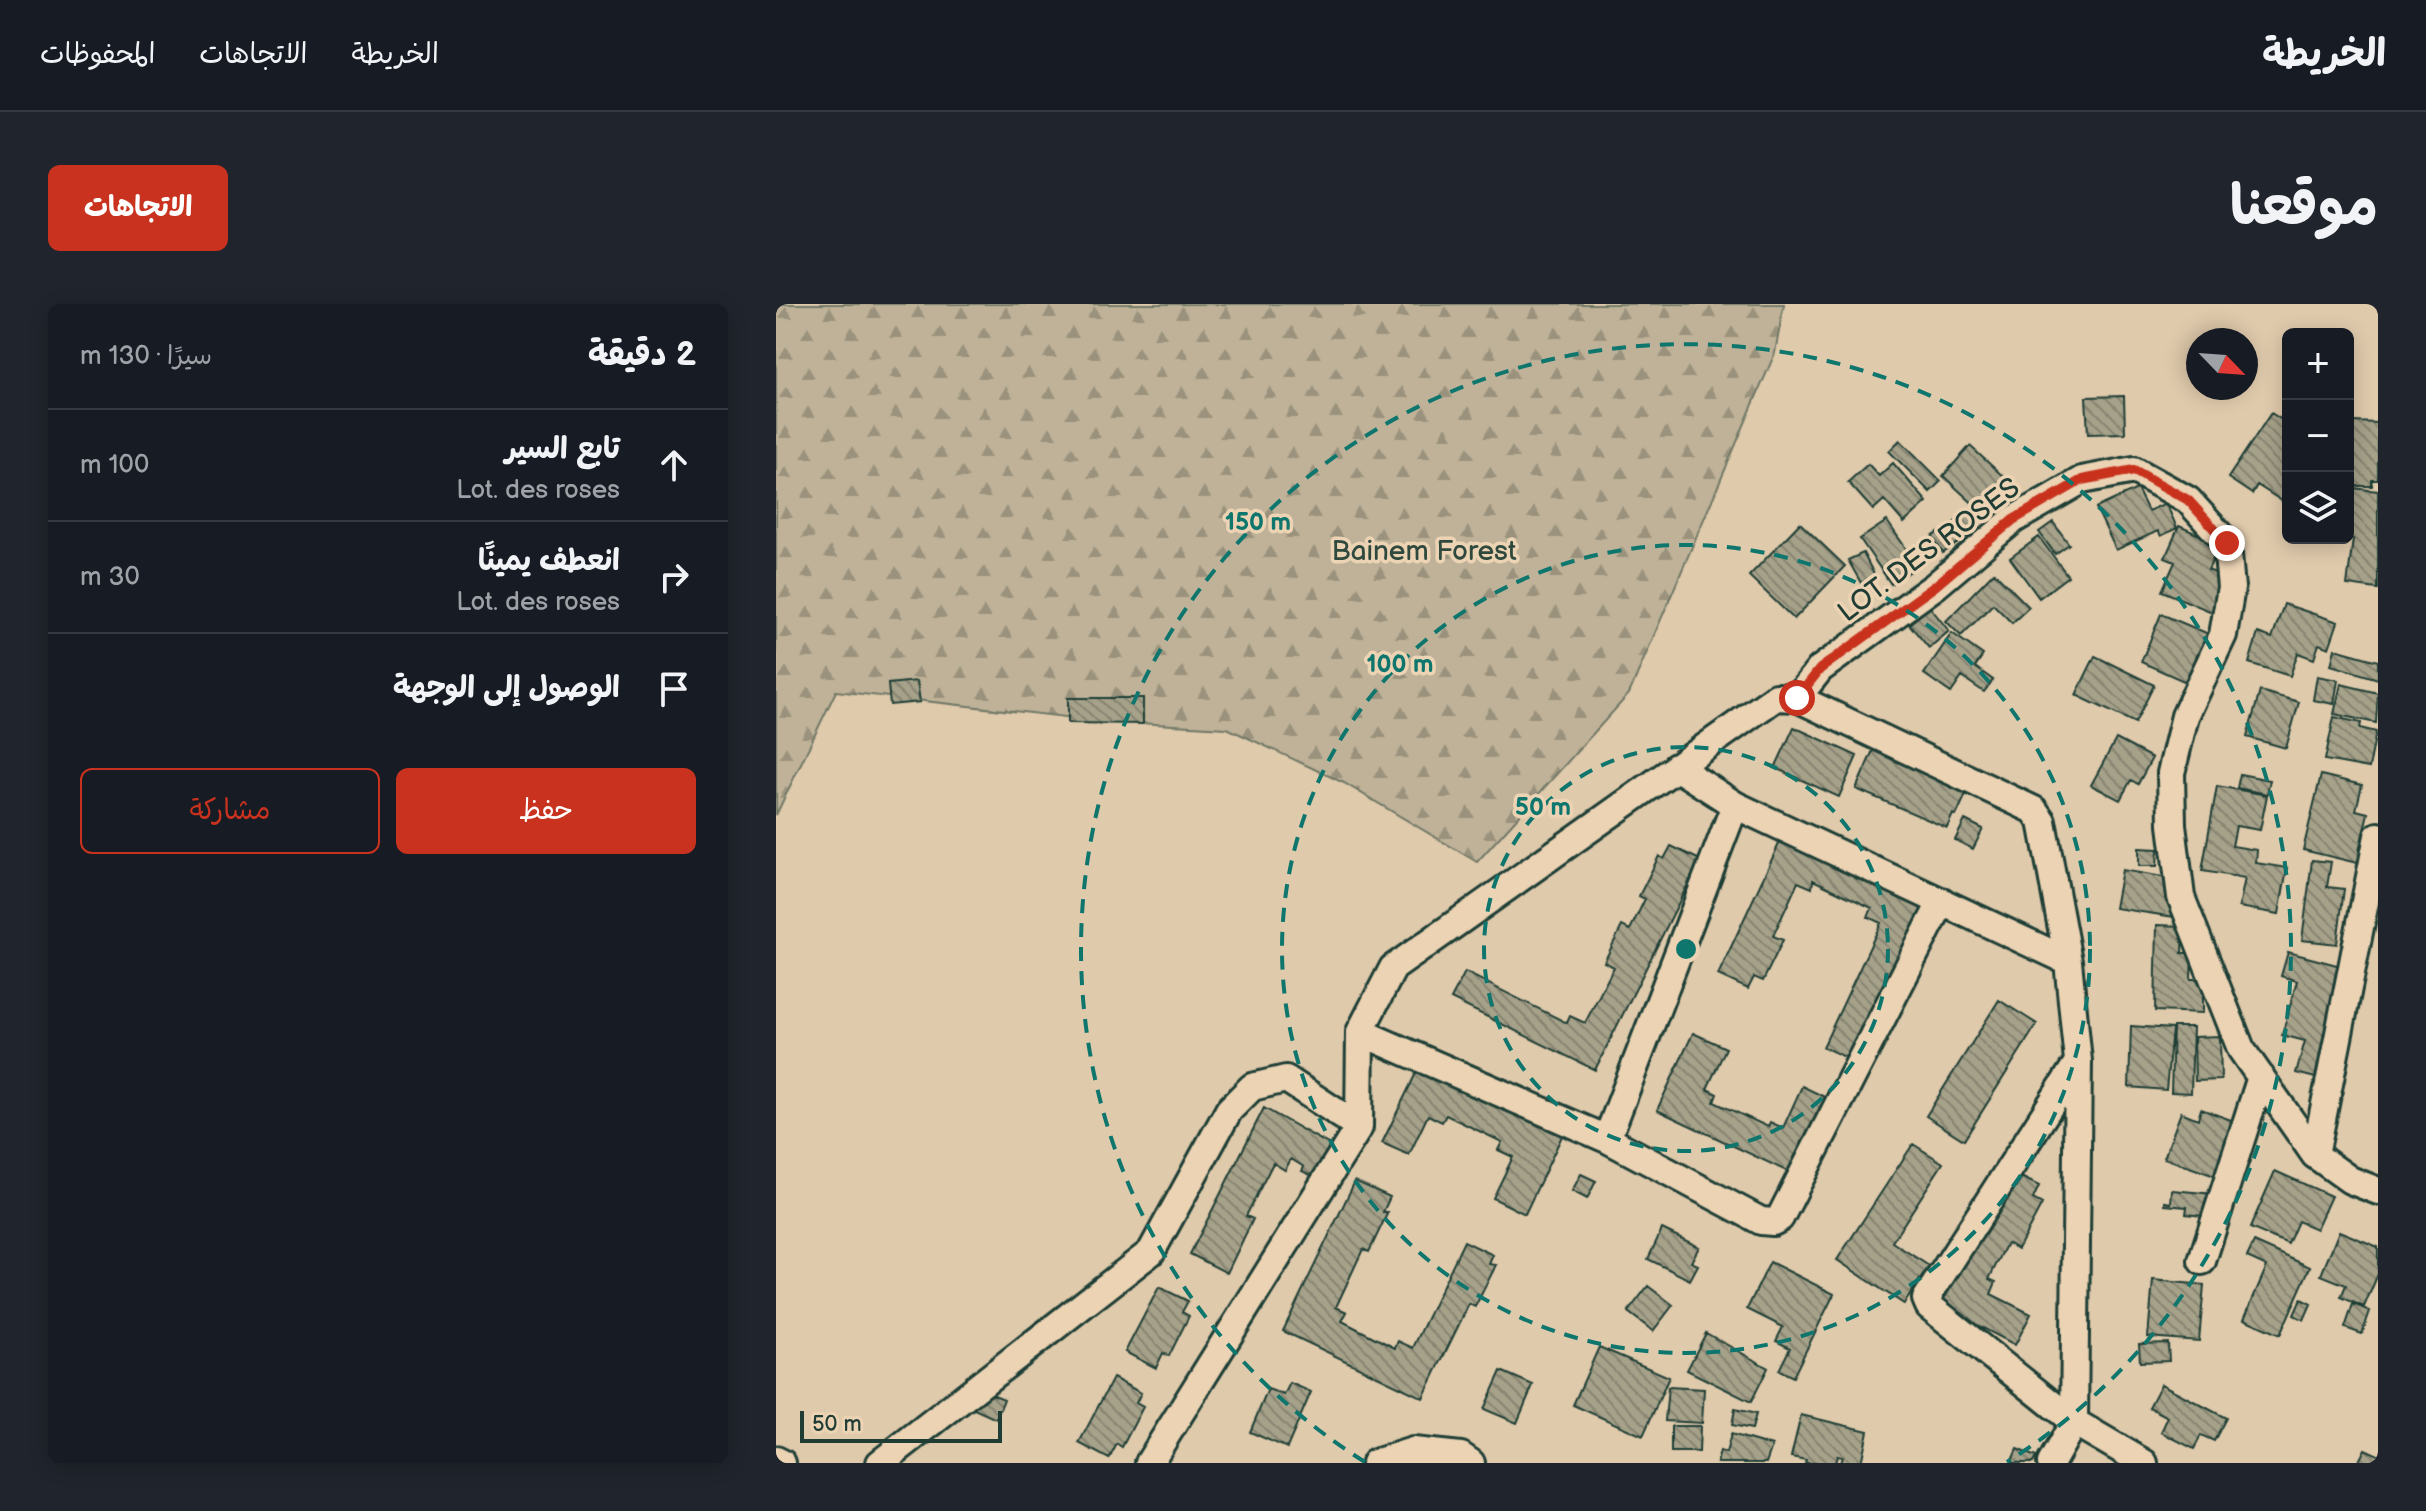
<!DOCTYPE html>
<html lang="ar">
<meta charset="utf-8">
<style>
:root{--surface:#171b24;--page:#20242c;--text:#f1f3f6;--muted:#9ea1a6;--line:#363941;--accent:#c8321e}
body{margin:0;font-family:"Balsamiq Sans","Playpen Sans Arabic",sans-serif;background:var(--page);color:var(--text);direction:rtl}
.controls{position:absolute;right:24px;top:24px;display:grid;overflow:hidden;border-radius:12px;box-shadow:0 4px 20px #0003}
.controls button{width:72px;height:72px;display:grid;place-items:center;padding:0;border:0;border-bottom:2px solid var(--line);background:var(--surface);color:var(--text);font:40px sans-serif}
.compass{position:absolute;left:1410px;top:24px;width:72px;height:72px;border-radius:50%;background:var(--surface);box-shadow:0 4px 20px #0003;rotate:115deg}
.scale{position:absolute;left:24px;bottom:20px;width:202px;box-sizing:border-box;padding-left:8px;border:4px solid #1f3d34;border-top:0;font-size:22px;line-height:28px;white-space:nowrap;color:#1f3d34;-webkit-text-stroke:6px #ecd3b4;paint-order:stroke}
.stop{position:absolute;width:24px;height:24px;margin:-18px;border:6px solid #c8321e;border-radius:50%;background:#fff}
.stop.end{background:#c8321e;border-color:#fff;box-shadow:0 2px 8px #0008}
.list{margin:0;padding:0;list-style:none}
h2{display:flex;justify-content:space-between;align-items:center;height:104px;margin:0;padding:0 32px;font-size:34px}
h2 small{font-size:26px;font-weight:400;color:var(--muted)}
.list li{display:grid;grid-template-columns:52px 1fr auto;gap:24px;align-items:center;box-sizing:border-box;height:112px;padding:0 32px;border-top:2px solid var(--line)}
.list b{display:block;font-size:30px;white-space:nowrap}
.list p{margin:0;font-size:26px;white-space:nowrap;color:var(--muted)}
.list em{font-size:26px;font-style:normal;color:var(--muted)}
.actions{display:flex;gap:16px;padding:24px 32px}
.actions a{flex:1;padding:18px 0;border:2px solid var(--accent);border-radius:12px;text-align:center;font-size:28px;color:var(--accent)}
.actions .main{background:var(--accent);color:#fff}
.icon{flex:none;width:44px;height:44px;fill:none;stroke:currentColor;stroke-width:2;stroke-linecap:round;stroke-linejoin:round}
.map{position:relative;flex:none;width:1602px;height:1159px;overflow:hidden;direction:ltr;border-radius:12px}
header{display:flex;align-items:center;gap:48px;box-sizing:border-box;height:112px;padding:0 40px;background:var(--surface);border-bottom:2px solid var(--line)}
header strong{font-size:38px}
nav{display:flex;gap:44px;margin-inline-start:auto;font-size:28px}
.intro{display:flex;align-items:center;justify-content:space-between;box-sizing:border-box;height:192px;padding:0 48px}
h1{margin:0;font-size:56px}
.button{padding:20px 36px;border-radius:12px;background:var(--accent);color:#fff;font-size:28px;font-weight:700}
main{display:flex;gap:48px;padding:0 48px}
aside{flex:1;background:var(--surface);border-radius:12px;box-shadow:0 4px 20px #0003}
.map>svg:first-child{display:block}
</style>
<header>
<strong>الخريطة</strong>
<nav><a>الخريطة</a><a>الاتجاهات</a><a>المحفوظات</a></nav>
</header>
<div class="intro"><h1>موقعنا</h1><a class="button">الاتجاهات</a></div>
<main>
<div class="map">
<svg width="1602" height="1159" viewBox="0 0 1602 1159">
<defs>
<pattern id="forest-firs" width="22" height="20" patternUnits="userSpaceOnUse" patternTransform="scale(2)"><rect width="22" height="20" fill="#bfb298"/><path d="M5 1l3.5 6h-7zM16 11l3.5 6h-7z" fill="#9b927d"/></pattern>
<pattern id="building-back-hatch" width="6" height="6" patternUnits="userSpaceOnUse" patternTransform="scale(2)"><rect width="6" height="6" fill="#a6a189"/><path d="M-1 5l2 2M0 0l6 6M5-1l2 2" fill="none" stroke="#878471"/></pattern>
</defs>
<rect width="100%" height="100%" fill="#e0caac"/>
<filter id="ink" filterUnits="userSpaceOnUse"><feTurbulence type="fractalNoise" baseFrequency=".0125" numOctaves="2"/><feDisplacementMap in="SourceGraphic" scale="16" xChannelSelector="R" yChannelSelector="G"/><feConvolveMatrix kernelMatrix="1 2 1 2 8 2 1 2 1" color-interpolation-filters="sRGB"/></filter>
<g filter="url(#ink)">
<path fill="url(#forest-firs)" stroke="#6f7866" stroke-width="2" d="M0 0H1008L999 49 853 390 701 558 568 479 451 424 325 417 60 387 0 511Z"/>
<path fill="url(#building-back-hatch)" stroke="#1f3d34" stroke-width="2" d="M1348 92 1349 129 1312 130 1310 93Z
M1495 109 1512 120 1509 131 1512 133V201L1481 181 1476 190 1452 174Z
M1576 118 1602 119V176H1596V182H1575Z
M1124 136 1165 177 1154 188 1113 147Z
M1194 142 1229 174 1202 204 1167 172Z
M1117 159 1151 198 1128 219 1108 196 1097 206 1072 178 1092 160 1103 172Z
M1576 184 1602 187V285L1571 281 1577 235 1571 234Z
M1361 185 1372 207 1390 199 1401 224 1385 232 1382 227 1340 246 1320 204Z
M1194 208 1204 224 1167 249 1156 233Z
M1111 217 1142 262 1115 280 1084 235Z
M1277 218 1293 240 1279 250 1263 228Z
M1024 219 1069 262 1018 315 973 272Z
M1403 222 1444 240 1432 266 1450 274 1436 308 1386 287 1399 258 1389 254Z
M1263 233 1292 272 1263 294 1234 254Z
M1087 249 1099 272 1085 279 1072 256Z
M1218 268 1253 303 1236 319 1217 300 1185 332 1170 317Z
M1508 300 1562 318 1553 344 1543 340 1538 355 1522 349 1514 372 1473 359 1482 329 1496 334Z
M1154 303 1173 327 1153 344 1133 320Z
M1385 310 1440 333 1419 382 1365 358Z
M1176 329 1207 351 1199 363 1217 376 1208 388 1186 373 1175 389 1148 370Z
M1559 345 1602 357V375L1555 361Z
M1319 352 1378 381 1359 419 1300 391Z
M1541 372 1562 376 1558 400 1537 396Z
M141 377 144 398 114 401 112 380Z
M1565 380 1602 389 1600 419 1558 410Z
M1484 387 1523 398 1510 444 1471 433Z
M292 394H367V420L292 419Z
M1558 413 1585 419 1584 424 1600 428 1593 464 1549 456Z
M1018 423 1081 452 1063 493 999 464Z
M1340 435 1376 454 1362 480 1355 476 1344 496 1315 481Z
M1098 444 1192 486 1180 512 1177 510 1171 524 1080 485Z
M1464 470 1494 476 1491 490 1461 484Z
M1545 471 1586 481 1580 506 1592 509 1583 547 1601 551 1598 563 1527 546Z
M1441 482 1491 491 1484 526 1460 522 1456 542 1481 546 1480 559 1511 564 1503 610 1463 603 1469 574 1426 567Z
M1189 516 1207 525 1197 545 1179 536Z
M1008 529 1157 598 1082 759 1047 743 1105 619 1092 613 1096 604 1037 576 1036 584 1022 578 997 632 1007 636 987 677 978 673 972 685 942 671Z
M895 542 924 556 819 766 675 695 689 668 791 719 794 712 809 719 838 663 828 658 846 622 854 626 869 595 863 592 883 552 888 555Z
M1363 544 1382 545 1381 562H1363Z
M1536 556 1555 558 1551 583 1568 585 1561 640 1526 636Z
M1346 566 1405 576 1399 613 1339 604Z
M1381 621 1407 622 1406 649H1416L1415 675H1427V709L1379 707Z
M1512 648 1572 664 1559 779 1520 769 1529 737 1506 731 1521 677 1505 672Z
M1223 696 1261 720 1188 836 1150 812Z
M1355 722 1396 725 1390 786 1353 783Z
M1397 723H1417L1415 789 1395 788Z
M917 729 950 744 931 785 941 790 938 798 992 823 994 818 1007 824 1026 782 1057 797 1021 872 881 806Z
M1444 732 1445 776 1419 777 1418 733Z
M643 763 786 832 749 910 717 894 737 853 722 846 726 838 670 811 666 818 652 811 633 851 606 839Z
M488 804 557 843 541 874 526 867 528 863 515 855 509 866 497 859 470 912 477 915 451 969 414 950Z
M1425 805 1469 821 1447 875 1388 854 1405 808 1422 815Z
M1137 840 1167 859 1116 938 1153 962 1128 1000 1061 956Z
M1233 867 1263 882 1257 895 1266 900 1242 945 1231 939 1213 975 1220 978 1215 990 1255 1010 1239 1041 1163 1001Z
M1499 867 1555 892 1540 925 1522 917 1512 940 1474 924Z
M805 870 820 877 811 895 796 887Z
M579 877 614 893 607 908H612L593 948 587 945 560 1003 571 1008 566 1017 619 1044 622 1037 637 1044 688 937 717 951 713 960 720 961 699 1003 693 1000 647 1094 507 1027Z
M1396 886 1438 890 1436 913 1410 910 1411 903 1389 901V898L1395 899Z
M886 925 923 943 915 958 922 961 914 976 872 955Z
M1563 927 1602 943V970L1588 1003 1565 993 1570 981 1545 971Z
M1478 938 1534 963 1504 1031 1468 1015 1491 962 1471 953Z
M994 958 1058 990 1017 1073 1003 1066 1014 1044 1000 1037 1007 1023 971 1005Z
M1377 976 1428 981 1423 1037 1372 1033Z
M872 982 897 1001 877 1027 852 1008Z
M383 983 412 997 406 1008 413 1012 393 1052 387 1049 380 1064 349 1048Z
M1525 995 1535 1000 1528 1016 1518 1011Z
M1577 1000 1594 1007 1586 1030 1569 1024Z
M930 1029 992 1064 975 1098 911 1066Z
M1392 1039 1393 1057 1364 1058 1363 1040Z
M823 1043 893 1073 867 1132 797 1101Z
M725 1067 757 1081 741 1119 708 1105Z
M337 1074 365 1089 360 1099 367 1103 346 1143 341 1140 333 1155 303 1139Z
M514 1079 535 1088 511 1144 474 1128 492 1085 508 1091Z
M1385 1080 1450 1114 1438 1137 1425 1131 1418 1145 1385 1128 1392 1113 1373 1103Z
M892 1083 928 1085 926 1119 889 1117Z
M206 1086 228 1095 220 1115 198 1105Z
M959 1105 980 1110 976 1125 956 1121Z
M1025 1111 1092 1127 1085 1159H1064L1066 1153 1061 1152 1059 1159H1029L1030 1156 1015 1153Z
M895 1122H924L923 1148H895Z
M955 1130 996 1142 990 1159H941L944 1147 950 1149Z
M1241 1145 1260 1153 1257 1159H1235Z
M1589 1145 1602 1151V1159H1582Z"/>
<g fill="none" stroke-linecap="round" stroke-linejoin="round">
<g stroke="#1f3d34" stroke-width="32">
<path id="minor" d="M1021 394 1044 365 1159 282 1237 216 1306 176 1358 166 1412 196 1451 239 1455 284 1447 331 1409 412 1395 469 1396 521 1405 593 1465 745 1539 851 1574 876 1602 887
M900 463 959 501 1292 657 1302 757 1298 1118 1275 1159
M584 728 831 835 985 917 997 918 1004 914 1166 597
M1302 758 1150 995 1153 1002 1298 1118 1368 1159
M831 835 959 501
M1539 851 1602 532
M1426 957 1485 773
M0 1156 6 1159
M104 1159 375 948 453 806 476 783 510 775 583 823
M373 1159 583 823 584 728 617 664 1000 393 1021 394 1258 506 1266 517 1292 657
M599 1159 637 1147 685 1152 695 1159"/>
</g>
<use href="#minor" stroke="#ecd3b4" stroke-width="26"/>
</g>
</g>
<g fill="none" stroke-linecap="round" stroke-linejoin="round" filter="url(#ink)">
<path stroke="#c8321e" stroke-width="10" d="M1021 394 1044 365 1159 282 1237 216 1306 176 1358 166 1412 196 1451 239"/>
</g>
<g fill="none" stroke="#0f766e" stroke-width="4" stroke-dasharray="14 10">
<circle cx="910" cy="645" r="202"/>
<circle cx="910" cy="645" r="404"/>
<path d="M589 1158A605 605 0 1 1 1231 1158"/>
</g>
<g text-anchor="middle" stroke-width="7" stroke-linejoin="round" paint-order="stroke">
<g font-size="28" fill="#1f3d34" stroke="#ecd3b4">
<text transform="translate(1152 245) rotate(-37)" y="10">LOT. DES ROSES</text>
</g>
<g font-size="28" fill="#2f493e" stroke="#ecd3b4">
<text x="648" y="256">Bainem Forest</text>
</g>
</g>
<circle cx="910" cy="645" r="12" fill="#0f766e" stroke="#ecd3b4" stroke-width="4"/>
<g font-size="24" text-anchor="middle" font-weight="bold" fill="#0f766e" stroke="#ecd3b4" stroke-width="7" stroke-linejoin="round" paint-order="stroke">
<text x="482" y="226">150 m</text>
<text x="624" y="368">100 m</text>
<text x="767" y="511">50 m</text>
</g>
</svg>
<div class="controls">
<button>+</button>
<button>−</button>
<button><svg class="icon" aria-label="layers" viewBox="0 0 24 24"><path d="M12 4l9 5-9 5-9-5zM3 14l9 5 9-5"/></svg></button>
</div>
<svg class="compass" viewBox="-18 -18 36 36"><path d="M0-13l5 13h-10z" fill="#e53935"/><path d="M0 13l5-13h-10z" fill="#9ea1a6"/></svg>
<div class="scale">50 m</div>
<div class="stop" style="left:1021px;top:394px"></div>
<div class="stop end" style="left:1451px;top:239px"></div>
</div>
<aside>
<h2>2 دقيقة<small>سيرًا · 130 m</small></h2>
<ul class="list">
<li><svg class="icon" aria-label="ahead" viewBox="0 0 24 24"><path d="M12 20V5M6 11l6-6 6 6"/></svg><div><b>تابع السير</b><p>Lot. des roses</p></div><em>100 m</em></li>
<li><svg class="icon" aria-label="right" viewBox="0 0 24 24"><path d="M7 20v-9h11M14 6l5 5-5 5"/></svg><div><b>انعطف يمينًا</b><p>Lot. des roses</p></div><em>30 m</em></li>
<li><svg class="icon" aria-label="arrive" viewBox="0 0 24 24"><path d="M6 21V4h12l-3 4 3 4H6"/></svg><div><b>الوصول إلى الوجهة</b></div></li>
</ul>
<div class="actions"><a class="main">حفظ</a><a>مشاركة</a></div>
</aside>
</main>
